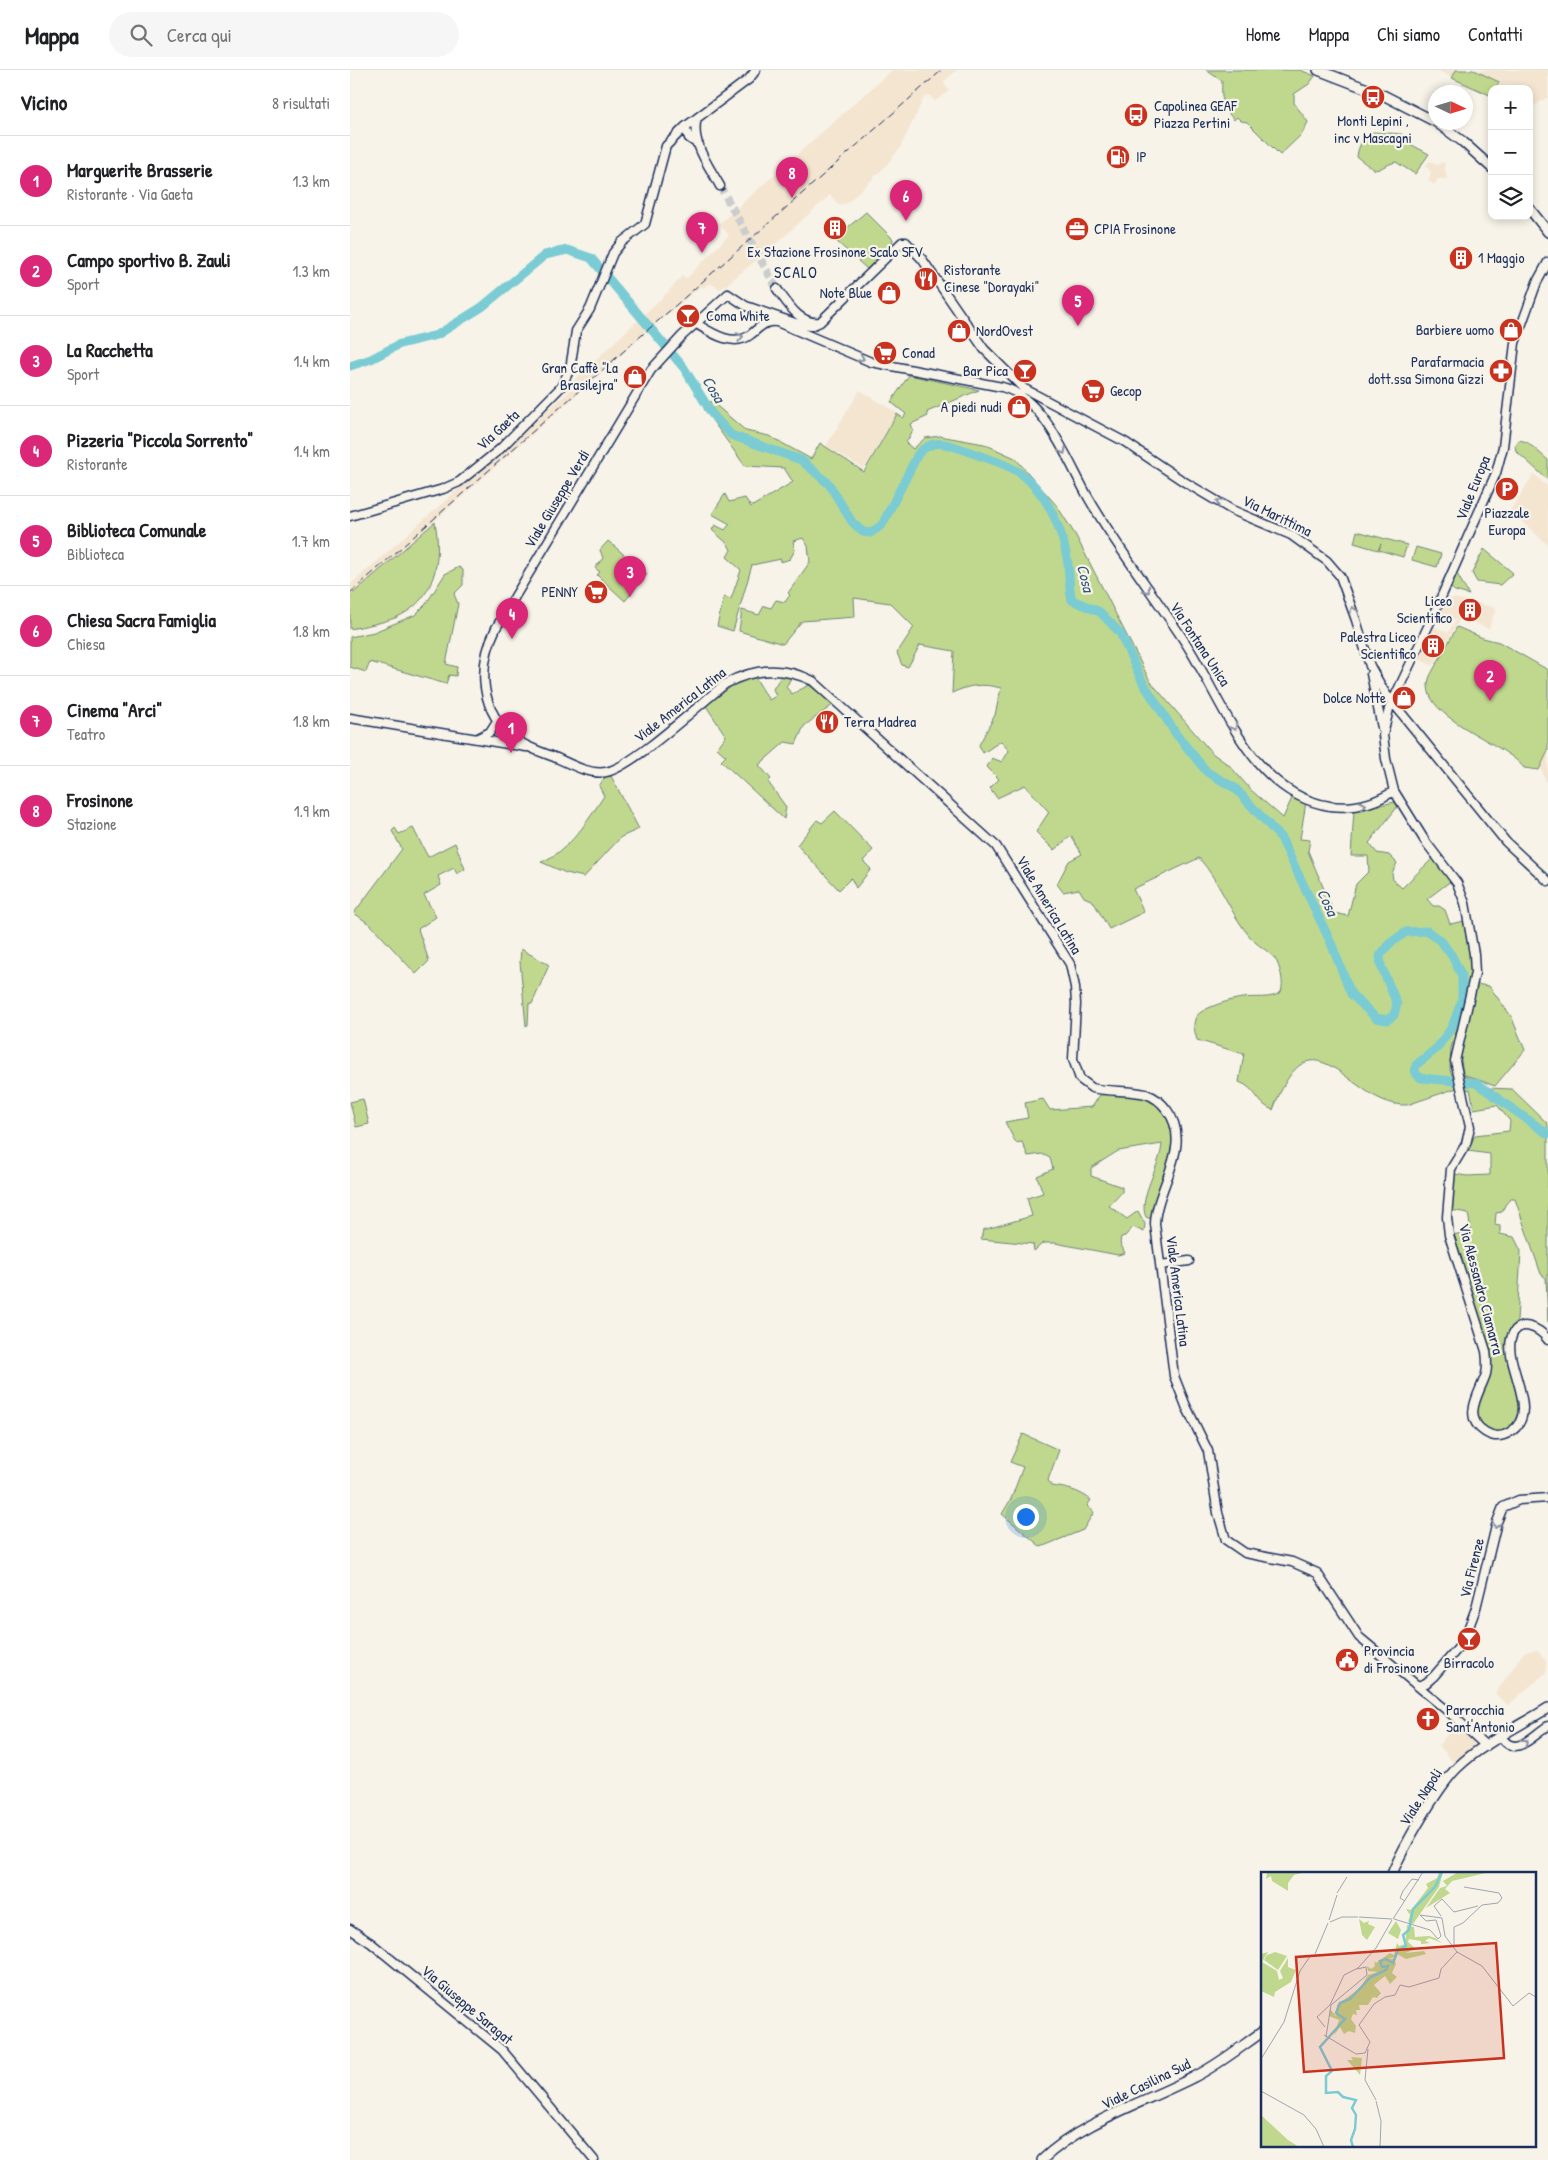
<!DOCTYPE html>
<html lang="it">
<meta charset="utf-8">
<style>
:root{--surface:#fff;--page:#f6f6f6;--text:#202124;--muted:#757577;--line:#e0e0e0;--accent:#db2777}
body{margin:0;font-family:"Patrick Hand",sans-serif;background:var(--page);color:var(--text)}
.controls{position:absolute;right:15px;top:15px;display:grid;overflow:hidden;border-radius:10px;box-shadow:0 2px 8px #0003}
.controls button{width:45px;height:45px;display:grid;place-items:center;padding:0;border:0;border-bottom:1px solid var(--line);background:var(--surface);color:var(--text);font:25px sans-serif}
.compass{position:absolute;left:1078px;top:15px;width:45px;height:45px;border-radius:50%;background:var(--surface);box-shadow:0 2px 8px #0003;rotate:94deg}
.you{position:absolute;left:675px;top:1446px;width:18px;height:18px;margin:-12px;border:4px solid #fff;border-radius:50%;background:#1a73e8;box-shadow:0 0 0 8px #1a73e833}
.badge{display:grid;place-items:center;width:32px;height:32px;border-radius:50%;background:var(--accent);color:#fff;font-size:16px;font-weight:700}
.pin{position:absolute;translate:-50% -41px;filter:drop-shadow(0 1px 2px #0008)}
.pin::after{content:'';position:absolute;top:26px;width:18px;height:15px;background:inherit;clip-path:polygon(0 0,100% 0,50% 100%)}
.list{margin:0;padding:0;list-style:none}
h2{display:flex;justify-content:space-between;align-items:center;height:65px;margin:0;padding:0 20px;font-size:21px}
h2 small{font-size:16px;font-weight:400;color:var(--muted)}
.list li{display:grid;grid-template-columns:32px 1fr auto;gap:15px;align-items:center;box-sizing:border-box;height:90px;padding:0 20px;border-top:1px solid var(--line)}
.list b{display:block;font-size:19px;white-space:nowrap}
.list p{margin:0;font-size:16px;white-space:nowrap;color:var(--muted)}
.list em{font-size:16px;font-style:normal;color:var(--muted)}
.icon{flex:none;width:28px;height:28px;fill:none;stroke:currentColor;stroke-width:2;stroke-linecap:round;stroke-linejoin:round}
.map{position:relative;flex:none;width:1198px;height:2090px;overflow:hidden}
header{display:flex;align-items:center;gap:30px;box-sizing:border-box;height:70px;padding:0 25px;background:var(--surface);border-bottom:1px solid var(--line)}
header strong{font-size:24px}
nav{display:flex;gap:28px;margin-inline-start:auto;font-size:18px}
.search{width:350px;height:45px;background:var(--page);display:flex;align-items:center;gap:12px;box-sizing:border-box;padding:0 18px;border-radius:28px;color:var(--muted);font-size:19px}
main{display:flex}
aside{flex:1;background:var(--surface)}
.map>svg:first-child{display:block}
</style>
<header>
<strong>Mappa</strong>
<div class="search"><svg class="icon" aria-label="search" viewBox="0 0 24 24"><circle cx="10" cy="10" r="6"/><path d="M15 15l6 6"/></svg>Cerca qui</div>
<nav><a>Home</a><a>Mappa</a><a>Chi siamo</a><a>Contatti</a></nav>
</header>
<main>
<aside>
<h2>Vicino<small>8 risultati</small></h2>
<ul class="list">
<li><span class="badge">1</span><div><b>Marguerite Brasserie</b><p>Ristorante · Via Gaeta</p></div><em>1.3 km</em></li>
<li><span class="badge">2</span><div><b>Campo sportivo B. Zauli</b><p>Sport</p></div><em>1.3 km</em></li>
<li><span class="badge">3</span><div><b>La Racchetta</b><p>Sport</p></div><em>1.4 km</em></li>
<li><span class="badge">4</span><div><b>Pizzeria &quot;Piccola Sorrento&quot;</b><p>Ristorante</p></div><em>1.4 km</em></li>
<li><span class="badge">5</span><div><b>Biblioteca Comunale</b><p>Biblioteca</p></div><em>1.7 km</em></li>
<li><span class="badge">6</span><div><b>Chiesa Sacra Famiglia</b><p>Chiesa</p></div><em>1.8 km</em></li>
<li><span class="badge">7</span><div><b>Cinema &quot;Arci&quot;</b><p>Teatro</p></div><em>1.8 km</em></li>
<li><span class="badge">8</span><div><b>Frosinone</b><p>Stazione</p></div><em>1.9 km</em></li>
</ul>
</aside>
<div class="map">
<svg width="1198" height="2090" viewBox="0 0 1198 2090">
<rect width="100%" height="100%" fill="#f7f3e8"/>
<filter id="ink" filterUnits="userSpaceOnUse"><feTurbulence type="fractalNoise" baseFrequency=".02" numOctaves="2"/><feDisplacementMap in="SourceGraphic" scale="10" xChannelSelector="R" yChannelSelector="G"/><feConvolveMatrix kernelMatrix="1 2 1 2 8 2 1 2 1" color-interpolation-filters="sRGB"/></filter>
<g filter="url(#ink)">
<path fill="#f4e5d1" d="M542 0H607L593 12 599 21 585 31 579 25 574 28 550 78 535 97 497 133 489 135 480 125 417 182 371 219 359 213 354 218 351 216 307 253 0 526V515L226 315 223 311 318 222 332 206 337 208 379 165 369 154Z
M1086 0H1198V27L1179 39V19H1142V26Z
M1080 91 1086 95 1094 92 1097 109H1088L1084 115 1078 110 1081 105 1080 100 1075 96Z
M510 320 547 343 514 399 476 376Z
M1184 404 1198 417V475L1160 441Z
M1104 528 1146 538 1139 559 1111 547 1083 596 1067 588 1083 556 1098 563 1106 550 1089 542 1094 532Z
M1198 683V715L1193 705 1191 696Z
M1188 1580 1196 1591V1603L1158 1635 1145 1624 1174 1582Z
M1105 1655 1124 1671V1683L1106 1696 1089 1675Z"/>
<path fill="#c0d88e" stroke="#6e8476" d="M856 0H950L965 6 959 14 944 24V33L958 52 952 64 930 85 897 52 891 51 887 47 884 50C872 36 871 29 872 11Z
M1106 0H1124L1149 12 1146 19H1142V26L1102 8Z
M1023 62 1051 64 1060 68V74L1079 84 1065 104 1046 92C1021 99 1033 107 1007 87 1008 76 1013 67 1023 62Z
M516 142 543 169 542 175 517 199 484 169Z
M559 305 629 320 577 342 578 346 561 354 563 360 556 373 563 379 575 368 590 366 634 374 665 388 707 436 726 466 800 611 862 683 880 696 901 720 933 748 943 726 956 732 950 769 960 770 958 781 984 843 998 846 1006 814 1019 801 1018 786H1001L1004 740 1045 732 1048 736 1019 773 1027 783 1039 785 1047 793 1042 803 1043 810 1052 818 1083 788 1102 810 1077 829 1083 836H1089L1095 840 1100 854 1115 851 1123 897 1117 927 1101 978 1100 1000 1107 1018 1057 1035C998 1037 963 931 923 1040 906 1034 907 1018 889 1012L894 984 847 970C845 962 842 955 846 947 851 938 882 929 893 928 905 926 921 930 931 922 934 912 931 902 927 892 923 883 909 877 902 869 881 846 871 813 849 788L783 819 794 842 759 859 743 831 734 827 729 819 713 822 707 814 719 791 732 784 721 766 704 780 686 762 699 742 675 715 647 728 640 718 649 709 637 697 642 688 652 692 659 681 651 671 633 683 629 675 645 645 651 618C632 613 619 615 602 623L604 581 570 575 558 597 552 595 547 583 564 557 540 533 504 528 505 547 452 551 433 574 389 561 392 540 409 545 414 536 421 538 426 530 435 532 440 525 438 523 460 492 458 476 453 468 443 471 445 480 440 489 431 492V489L402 495 383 561 367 556 374 527 381 529 391 500 377 487 381 480 378 474 362 460 365 455 375 460 380 454 362 444 375 424 379 432 395 428 401 437 443 412 434 398 395 396 354 339 361 331 396 361 419 366 461 389 470 373 514 402 547 344 553 348 556 344 541 332Z
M1169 370 1177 372 1198 390V410L1166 381 1165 376Z
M85 452C92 489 86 531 45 548 31 553 15 556 0 559V526Z
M1007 461 1057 475 1053 487 1029 480 1031 474 1028 480 1004 473Z
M258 471 297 504 275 531 247 505 250 502 245 498 253 488 250 480Z
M1066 477 1091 484 1087 497 1062 490Z
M1134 479 1163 503 1150 515 1127 512 1122 503Z
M109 497 113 500V515L104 524 108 534 96 594 107 597 106 606 99 605 96 614 20 592 16 602 0 597V567L24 562 65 545 76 534 95 504Z
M1106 502 1119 525 1105 521 1101 518Z
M1107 557 1133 568 1149 572 1198 600V681L1189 700 1174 698C1153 670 1064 647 1080 606Z
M431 606 441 608 436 617 442 624 459 615 484 634 454 656 446 674 435 672 409 695 421 709 418 712 436 737 434 749 371 691 376 686 367 678 376 666 356 636 382 616 405 607 419 630 426 626 423 619Z
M256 706H261L289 759 271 767 234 807 216 803 191 792C220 781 238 750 254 726L249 716Z
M485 741 523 780 513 791 521 799 506 818 501 808 489 820 447 775 467 750 472 753Z
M45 758 49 764 63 758 78 787 105 773 115 799 107 804 104 798 88 806 91 815 74 825 86 847 68 859 79 891 66 904 22 856 4 843 52 779 42 761Z
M171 879 199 895 182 934 179 933 178 955 176 956 170 892Z
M1125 914 1139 916 1161 946 1175 980 1145 1016 1113 1004 1110 983Z
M1111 1004 1139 1018 1162 1019 1198 1054V1252L1196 1208 1191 1204 1165 1129H1160L1155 1135 1152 1142 1146 1143 1145 1155 1150 1156V1164L1164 1167 1171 1181 1167 1251 1157 1266 1156 1272 1170 1339 1162 1357 1153 1361 1144 1362 1134 1357 1129 1349 1127 1338 1139 1280 1103 1165 1121 1161 1118 1143 1101 1140 1104 1104 1117 1106 1140 1105V1084L1118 1081 1125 1065 1159 1061 1160 1051 1147 1035 1124 1039 1120 1019 1116 1020Z
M750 1025C765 1025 782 1023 796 1027 847 1041 812 1119 803 1150L796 1147C787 1129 811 1095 812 1074L768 1081 741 1098V1106L772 1117V1122L759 1136 777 1149 788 1141 795 1154 794 1162 783 1157 775 1166 771 1167 770 1173 775 1183 768 1185 705 1173H693L684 1181 683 1174 631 1169 633 1160 682 1146 677 1128 693 1123 687 1106 703 1099 700 1088 692 1084 678 1086 672 1072 666 1073 655 1052 678 1048 675 1033 693 1029 700 1040 742 1037Z
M13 1029 19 1054 6 1057 0 1032Z
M673 1364 709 1380 698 1410 701 1416C717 1418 728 1420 741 1430L737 1436 744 1442 733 1460 691 1477 652 1444 661 1429 673 1397 660 1392Z"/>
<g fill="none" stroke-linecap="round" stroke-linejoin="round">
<path stroke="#7acbd3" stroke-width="9" d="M0 296 21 289 50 274 87 265 132 237 195 185 217 180 241 188 334 298 362 344 381 365 451 390 479 414 502 452 513 462 520 463 532 455 568 384C583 367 598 374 617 381 632 387 653 392 667 401 696 420 711 456 717 488 720 502 718 516 722 530L750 542 770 563 792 611 826 664 857 702 885 718 931 768 981 873 1001 924 1026 948 1037 950 1044 945 1047 934 1031 896 1030 886 1039 874 1056 862 1077 861 1091 871 1102 886 1112 906V930L1102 957 1087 978 1066 995 1065 1003 1071 1008 1126 1013 1198 1064"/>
<path stroke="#cbcccc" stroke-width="8" stroke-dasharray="8 4" stroke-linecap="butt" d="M370 116 427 219"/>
<g stroke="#1b2f5e" stroke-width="11">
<path id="secondary" d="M347 48C340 72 359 96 370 116
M335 57 339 68 349 75
M1198 192 1187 212 1165 273 1153 377 1146 403 1082 548 1039 639 1033 665 1036 689 1044 721 1075 771 1107 813 1115 833 1124 884 1125 903 1105 991 1120 1057 1116 1074 1101 1099 1097 1147 1099 1165 1136 1281C1137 1289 1138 1296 1136 1304 1130 1323 1111 1347 1135 1362 1143 1367 1151 1368 1160 1362 1192 1343 1154 1296 1161 1269 1166 1247 1190 1257 1198 1270
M427 219C438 234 450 255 470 252L552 172H556L572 189 634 279 673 318 775 372 833 411 882 440 941 465 977 491 990 506 1006 550 1020 596 1035 623 1156 772 1198 811
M470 252 461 256 451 255 396 236 378 224 332 266 301 300 146 558C127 597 129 643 167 670 179 679 195 683 209 689 222 695 241 705 256 702 281 698 351 633 375 614 404 598 433 596 463 611L646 776 720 894 725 917 726 934 723 989 730 1009 742 1018C760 1022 779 1020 796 1024 805 1027 812 1033 817 1040 844 1076 806 1116 805 1154L824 1306 836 1336 858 1381 868 1443 876 1470 895 1483 942 1492 967 1503 1009 1567 1100 1643 1136 1676
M345 253C360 262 383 278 400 265 409 258 415 250 427 252L521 292 652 317C695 328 718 392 738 427 767 478 803 523 835 572 873 630 901 724 980 736 1004 739 1024 734 1044 721
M0 446 93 419 109 412 150 379 211 317 220 299 226 261 240 239 263 183 272 172 295 154 316 76 335 57 399 9 406 0
M1021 604 1032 658
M0 648 176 677
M128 668 140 662 147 651
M811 1195 839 1191
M1068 1616 1076 1613 1084 1606 1109 1577 1117 1562 1126 1538 1147 1452 1153 1437 1169 1430 1198 1428
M1152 1668C1166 1688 1183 1665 1198 1656
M0 1859 21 1873 152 1980 244 2090"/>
</g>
<g stroke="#1b2f5e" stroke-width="12">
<path id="primary" d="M968 0 1033 25 1086 52
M1086 52 1112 71 1142 98
M1179 138 1198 162
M1042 1804C1053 1777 1088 1716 1108 1697 1130 1675 1171 1655 1198 1638
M692 2090C731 2052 793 2033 842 2008 867 1996 889 1978 912 1962"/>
</g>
<use href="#secondary" stroke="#f7f3e8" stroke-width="8"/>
<use href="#primary" stroke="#f7f3e8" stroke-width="9"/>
<path stroke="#1b2f5e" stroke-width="1" stroke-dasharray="8 4" stroke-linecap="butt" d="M0 523 592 0"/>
</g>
<defs><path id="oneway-chevron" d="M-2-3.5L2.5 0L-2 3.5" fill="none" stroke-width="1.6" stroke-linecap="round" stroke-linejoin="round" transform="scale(1.25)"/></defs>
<g stroke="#8991a3">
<use href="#oneway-chevron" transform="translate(390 267) rotate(-11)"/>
<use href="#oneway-chevron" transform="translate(511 288) rotate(23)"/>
<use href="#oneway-chevron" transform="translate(713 381) rotate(62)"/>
<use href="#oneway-chevron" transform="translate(869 432) rotate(-149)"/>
<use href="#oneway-chevron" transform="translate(797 520) rotate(54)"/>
<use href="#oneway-chevron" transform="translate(1003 540) rotate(-111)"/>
<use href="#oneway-chevron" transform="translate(884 657) rotate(58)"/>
<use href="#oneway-chevron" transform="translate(1013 735) rotate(-13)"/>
<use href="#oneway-chevron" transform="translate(1146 1455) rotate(102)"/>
<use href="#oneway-chevron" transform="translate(1175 1672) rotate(-35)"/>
</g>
</g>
<defs>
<g id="bus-disc" transform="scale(1.25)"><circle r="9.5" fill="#c8321e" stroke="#f7f3e8"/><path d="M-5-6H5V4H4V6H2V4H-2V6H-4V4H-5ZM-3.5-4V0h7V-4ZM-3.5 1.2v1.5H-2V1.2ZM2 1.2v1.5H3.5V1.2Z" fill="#fff"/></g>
<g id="fuel-disc" transform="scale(1.25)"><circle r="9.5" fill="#c8321e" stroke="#f7f3e8"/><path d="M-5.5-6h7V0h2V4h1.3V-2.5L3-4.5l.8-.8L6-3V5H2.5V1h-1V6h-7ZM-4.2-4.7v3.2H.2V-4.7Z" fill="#fff"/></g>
<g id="building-disc" transform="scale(1.25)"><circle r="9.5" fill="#c8321e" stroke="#f7f3e8"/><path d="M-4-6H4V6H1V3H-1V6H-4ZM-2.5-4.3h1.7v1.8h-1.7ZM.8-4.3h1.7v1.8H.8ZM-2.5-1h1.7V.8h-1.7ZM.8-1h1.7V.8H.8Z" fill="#fff"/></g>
<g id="office-disc" transform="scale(1.25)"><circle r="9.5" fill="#c8321e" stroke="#f7f3e8"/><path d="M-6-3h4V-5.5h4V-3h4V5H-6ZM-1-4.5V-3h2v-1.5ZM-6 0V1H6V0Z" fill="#fff"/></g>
<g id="restaurant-disc" transform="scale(1.25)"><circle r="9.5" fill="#c8321e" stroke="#f7f3e8"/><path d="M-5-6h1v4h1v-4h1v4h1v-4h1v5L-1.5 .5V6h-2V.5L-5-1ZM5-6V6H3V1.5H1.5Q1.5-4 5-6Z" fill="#fff"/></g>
<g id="shop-disc" transform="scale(1.25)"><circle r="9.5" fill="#c8321e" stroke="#f7f3e8"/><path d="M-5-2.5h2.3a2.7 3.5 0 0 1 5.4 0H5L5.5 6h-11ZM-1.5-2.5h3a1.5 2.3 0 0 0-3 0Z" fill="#fff"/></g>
<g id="bar-disc" transform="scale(1.25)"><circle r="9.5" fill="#c8321e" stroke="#f7f3e8"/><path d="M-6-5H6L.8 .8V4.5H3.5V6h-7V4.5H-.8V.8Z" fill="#fff"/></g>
<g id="supermarket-disc" transform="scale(1.25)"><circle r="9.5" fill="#c8321e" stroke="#f7f3e8"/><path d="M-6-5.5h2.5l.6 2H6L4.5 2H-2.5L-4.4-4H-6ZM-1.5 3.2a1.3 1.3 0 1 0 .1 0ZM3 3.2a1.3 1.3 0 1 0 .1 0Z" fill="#fff"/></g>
<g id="pharmacy-disc" transform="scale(1.25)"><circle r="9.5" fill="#c8321e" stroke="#f7f3e8"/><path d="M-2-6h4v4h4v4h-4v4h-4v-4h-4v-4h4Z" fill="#fff"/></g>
<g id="parking-disc" transform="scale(1.25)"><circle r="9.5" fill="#c8321e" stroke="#f7f3e8"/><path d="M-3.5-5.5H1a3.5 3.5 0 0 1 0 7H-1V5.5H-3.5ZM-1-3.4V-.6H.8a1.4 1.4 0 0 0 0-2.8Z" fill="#fff"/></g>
<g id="civic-disc" transform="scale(1.25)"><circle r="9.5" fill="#c8321e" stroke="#f7f3e8"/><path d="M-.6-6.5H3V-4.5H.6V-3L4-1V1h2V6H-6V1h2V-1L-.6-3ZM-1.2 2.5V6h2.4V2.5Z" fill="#fff"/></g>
<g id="church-disc" transform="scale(1.25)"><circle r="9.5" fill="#c8321e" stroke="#f7f3e8"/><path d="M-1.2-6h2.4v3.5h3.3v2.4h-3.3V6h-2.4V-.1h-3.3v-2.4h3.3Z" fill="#fff"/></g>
</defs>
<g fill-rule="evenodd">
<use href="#bus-disc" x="1023" y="27"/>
<use href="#bus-disc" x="786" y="45"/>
<use href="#fuel-disc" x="768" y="87"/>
<use href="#building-disc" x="485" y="158"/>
<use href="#office-disc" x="727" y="159"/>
<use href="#building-disc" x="1111" y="188"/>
<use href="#restaurant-disc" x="576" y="209"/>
<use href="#shop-disc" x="539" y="223"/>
<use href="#bar-disc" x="338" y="246"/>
<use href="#shop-disc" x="1161" y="260"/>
<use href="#shop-disc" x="609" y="261"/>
<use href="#supermarket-disc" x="535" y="283"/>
<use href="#bar-disc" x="675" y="301"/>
<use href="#pharmacy-disc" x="1151" y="301"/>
<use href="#shop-disc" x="285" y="307"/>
<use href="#supermarket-disc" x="743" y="321"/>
<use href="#shop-disc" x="669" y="337"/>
<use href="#parking-disc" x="1157" y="419"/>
<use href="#supermarket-disc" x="246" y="522"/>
<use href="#building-disc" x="1120" y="540"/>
<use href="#building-disc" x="1083" y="576"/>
<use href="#shop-disc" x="1054" y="628"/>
<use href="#restaurant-disc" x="477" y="652"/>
<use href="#bar-disc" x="1119" y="1569"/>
<use href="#civic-disc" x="997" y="1590"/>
<use href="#church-disc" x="1078" y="1649"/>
</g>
<g text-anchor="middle" stroke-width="4.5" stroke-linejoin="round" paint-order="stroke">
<g font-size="15" fill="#1b2f5e" stroke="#f7f3e8" text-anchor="start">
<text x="804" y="41">Capolinea GEAF<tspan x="804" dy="17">Piazza Pertini</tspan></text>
<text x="1023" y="56" text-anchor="middle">Monti Lepini ,<tspan x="1023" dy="17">inc v Mascagni</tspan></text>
<text x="786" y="92">IP</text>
<text x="744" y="164">CPIA Frosinone</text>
<text x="485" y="187" text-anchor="middle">Ex Stazione Frosinone Scalo SFV</text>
<text x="1128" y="193">1 Maggio</text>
<text x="594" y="205">Ristorante<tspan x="594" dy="17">Cinese "Dorayaki"</tspan></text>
<text x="522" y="228" text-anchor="end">Note Blue</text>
<text x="356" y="251">Coma White</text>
<text x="1144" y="265" text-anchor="end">Barbiere uomo</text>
<text x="626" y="266">NordOvest</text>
<text x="552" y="288">Conad</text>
<text x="1134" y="297" text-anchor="end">Parafarmacia<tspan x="1134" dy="17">dott.ssa Simona Gizzi</tspan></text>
<text x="268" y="303" text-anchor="end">Gran Caffè "La<tspan x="268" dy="17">Brasilejra"</tspan></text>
<text x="658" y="306" text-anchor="end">Bar Pica</text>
<text x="760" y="326">Gecop</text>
<text x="652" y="342" text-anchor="end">A piedi nudi</text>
<text x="1157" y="448" text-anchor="middle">Piazzale<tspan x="1157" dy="17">Europa</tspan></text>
<text x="228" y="527" text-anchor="end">PENNY</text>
<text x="1102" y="536" text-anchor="end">Liceo<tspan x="1102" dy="17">Scientifico</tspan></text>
<text x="1066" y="572" text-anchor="end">Palestra Liceo<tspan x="1066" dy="17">Scientifico</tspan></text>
<text x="1036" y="633" text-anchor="end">Dolce Notte</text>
<text x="494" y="657">Terra Madrea</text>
<text x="1014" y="1586">Provincia<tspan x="1014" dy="17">di Frosinone</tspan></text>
<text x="1119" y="1598" text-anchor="middle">Birracolo</text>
<text x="1096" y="1645">Parrocchia<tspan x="1096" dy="17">Sant'Antonio</tspan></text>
</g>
<g font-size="15" fill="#1b2f5e" stroke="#f7f3e8">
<text transform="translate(148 360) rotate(-43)" y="5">Via Gaeta</text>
<text transform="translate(1123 418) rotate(-68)" y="5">Viale Europa</text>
<text transform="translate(207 429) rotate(-59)" y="5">Viale Giuseppe Verdi</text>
<text transform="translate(927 446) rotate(26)" y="5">Via Marittima</text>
<text transform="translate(850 574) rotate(57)" y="5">Via Fontana Unica</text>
<text transform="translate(330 635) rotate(-38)" y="5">Viale America Latina</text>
<text transform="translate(699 835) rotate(59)" y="5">Viale America Latina</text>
<text transform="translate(1131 1219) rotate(75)" y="5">Via Alessandro Ciamarra</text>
<text transform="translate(828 1221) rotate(83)" y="5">Viale America Latina</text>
<text transform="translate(1122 1498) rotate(-76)" y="5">Via Firenze</text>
<text transform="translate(1071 1727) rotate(-57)" y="5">Viale Napoli</text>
<text transform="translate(117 1935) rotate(40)" y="5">Via Giuseppe Saragat</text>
<text transform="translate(796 2014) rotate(-26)" y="5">Viale Casilina Sud</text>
</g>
<g font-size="16" letter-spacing="1" fill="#1b2f5e" stroke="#f7f3e8">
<text x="446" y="208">SCALO</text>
</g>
<g font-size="16" font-style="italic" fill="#33567b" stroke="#f7f3e8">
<text transform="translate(364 319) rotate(59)" y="6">Cosa</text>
<text transform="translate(736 508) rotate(76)" y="6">Cosa</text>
<text transform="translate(978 832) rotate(65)" y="6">Cosa</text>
</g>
</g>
<g transform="translate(911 1802)">
<rect width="275" height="275" fill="#f7f3e8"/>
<path d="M6 0H45L33 3 27 11V19L11 9 10 4 5 7ZM178 0H182L178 15 152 52 147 50 149 43 145 37 150 38 157 29 167 16 165 12 176 6ZM197 0H229L191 9 184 17 189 21 165 36 179 16 186 14 182 9ZM98 47 103 51 108 49 107 52 114 55 106 68 101 63ZM135 49 140 58 137 67 127 61ZM146 53 153 55 154 65 168 64 174 66 181 71 168 66 164 69 169 71 160 72V69L148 67 147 70 155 77 144 81 163 79 165 82 145 87 136 82 135 85 127 87H133L135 92 131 101 136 105 129 112 124 104 113 113 120 121 116 126 112 125 107 133H98L99 138H95L96 143 92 142 90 147 95 154 94 161 88 159 83 162 79 155 73 163 78 148 68 144 69 137 75 144 76 133 99 116 107 103 117 100 107 99 106 94 110 97 114 94 113 89 115 91 129 81 133 83 136 71 138 74 144 72ZM7 80 1 90 16 99 18 108 22 106 19 99 27 86V95L35 98 30 110 14 120 13 125 0 119V82ZM14 80 26 84 17 98 3 88 6 83ZM90 185 101 186 99 203 86 188H92ZM0 243 27 268 38 275H0Z" fill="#c0d88e"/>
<path fill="none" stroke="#7acbd3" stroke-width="2.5" d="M92 275 90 268 94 257 95 243 91 236 95 228 82 225 77 220 65 221V204L71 199 59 175 84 147 75 141 79 131 89 127 110 105 125 98 127 94 121 95 119 89 125 87 132 91 137 78 145 74 142 63 148 58 152 37 174 15 181 0"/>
<path fill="none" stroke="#9fa5b1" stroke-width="1" d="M76 21 86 5M144 29 139 26 142 19 151 7 158 8M180 44 173 34 181 27 193 40 217 34M98 45 131 47M181 46 184 64 196 80 221 94 252 134 268 121 275 125M132 47 162 0M133 47 169 58 177 67 180 64 175 48 165 49 159 43 181 46M68 48 76 23M69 50 81 45H97M193 74V55L202 51 221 33 237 31 241 26 238 21 203 15M54 82 67 51M64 155 56 145 69 133 83 103 97 96 115 76 131 48M63 163 95 182 104 181M65 165 70 133 106 103 105 95 96 97M107 177 104 208 115 228M104 181 109 170 98 153 113 132 124 125 134 123 139 113 148 115 178 106 180 97 196 80M0 187 23 150 39 99 50 83M0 219 43 243 55 257 63 275M115 229 120 249 119 275"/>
<path fill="#c8321e" fill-opacity="0.15" stroke="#c8321e" stroke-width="2.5" d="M235 71 243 186 43 200 35 85Z"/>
<rect width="275" height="275" fill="none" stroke="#1b2f5e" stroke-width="2.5"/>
</g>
</svg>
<div class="controls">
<button>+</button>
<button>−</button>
<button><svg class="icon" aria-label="layers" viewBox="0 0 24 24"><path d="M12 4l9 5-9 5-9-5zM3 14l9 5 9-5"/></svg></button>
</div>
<svg class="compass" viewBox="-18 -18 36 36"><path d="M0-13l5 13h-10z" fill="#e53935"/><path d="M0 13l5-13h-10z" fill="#757577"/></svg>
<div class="you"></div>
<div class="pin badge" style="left:161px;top:683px">1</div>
<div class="pin badge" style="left:1140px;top:631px">2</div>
<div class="pin badge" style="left:280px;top:527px">3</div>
<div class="pin badge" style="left:162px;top:569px">4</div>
<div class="pin badge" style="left:728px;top:256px">5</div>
<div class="pin badge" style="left:556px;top:151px">6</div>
<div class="pin badge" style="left:352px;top:183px">7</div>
<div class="pin badge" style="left:442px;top:128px">8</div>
</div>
</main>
